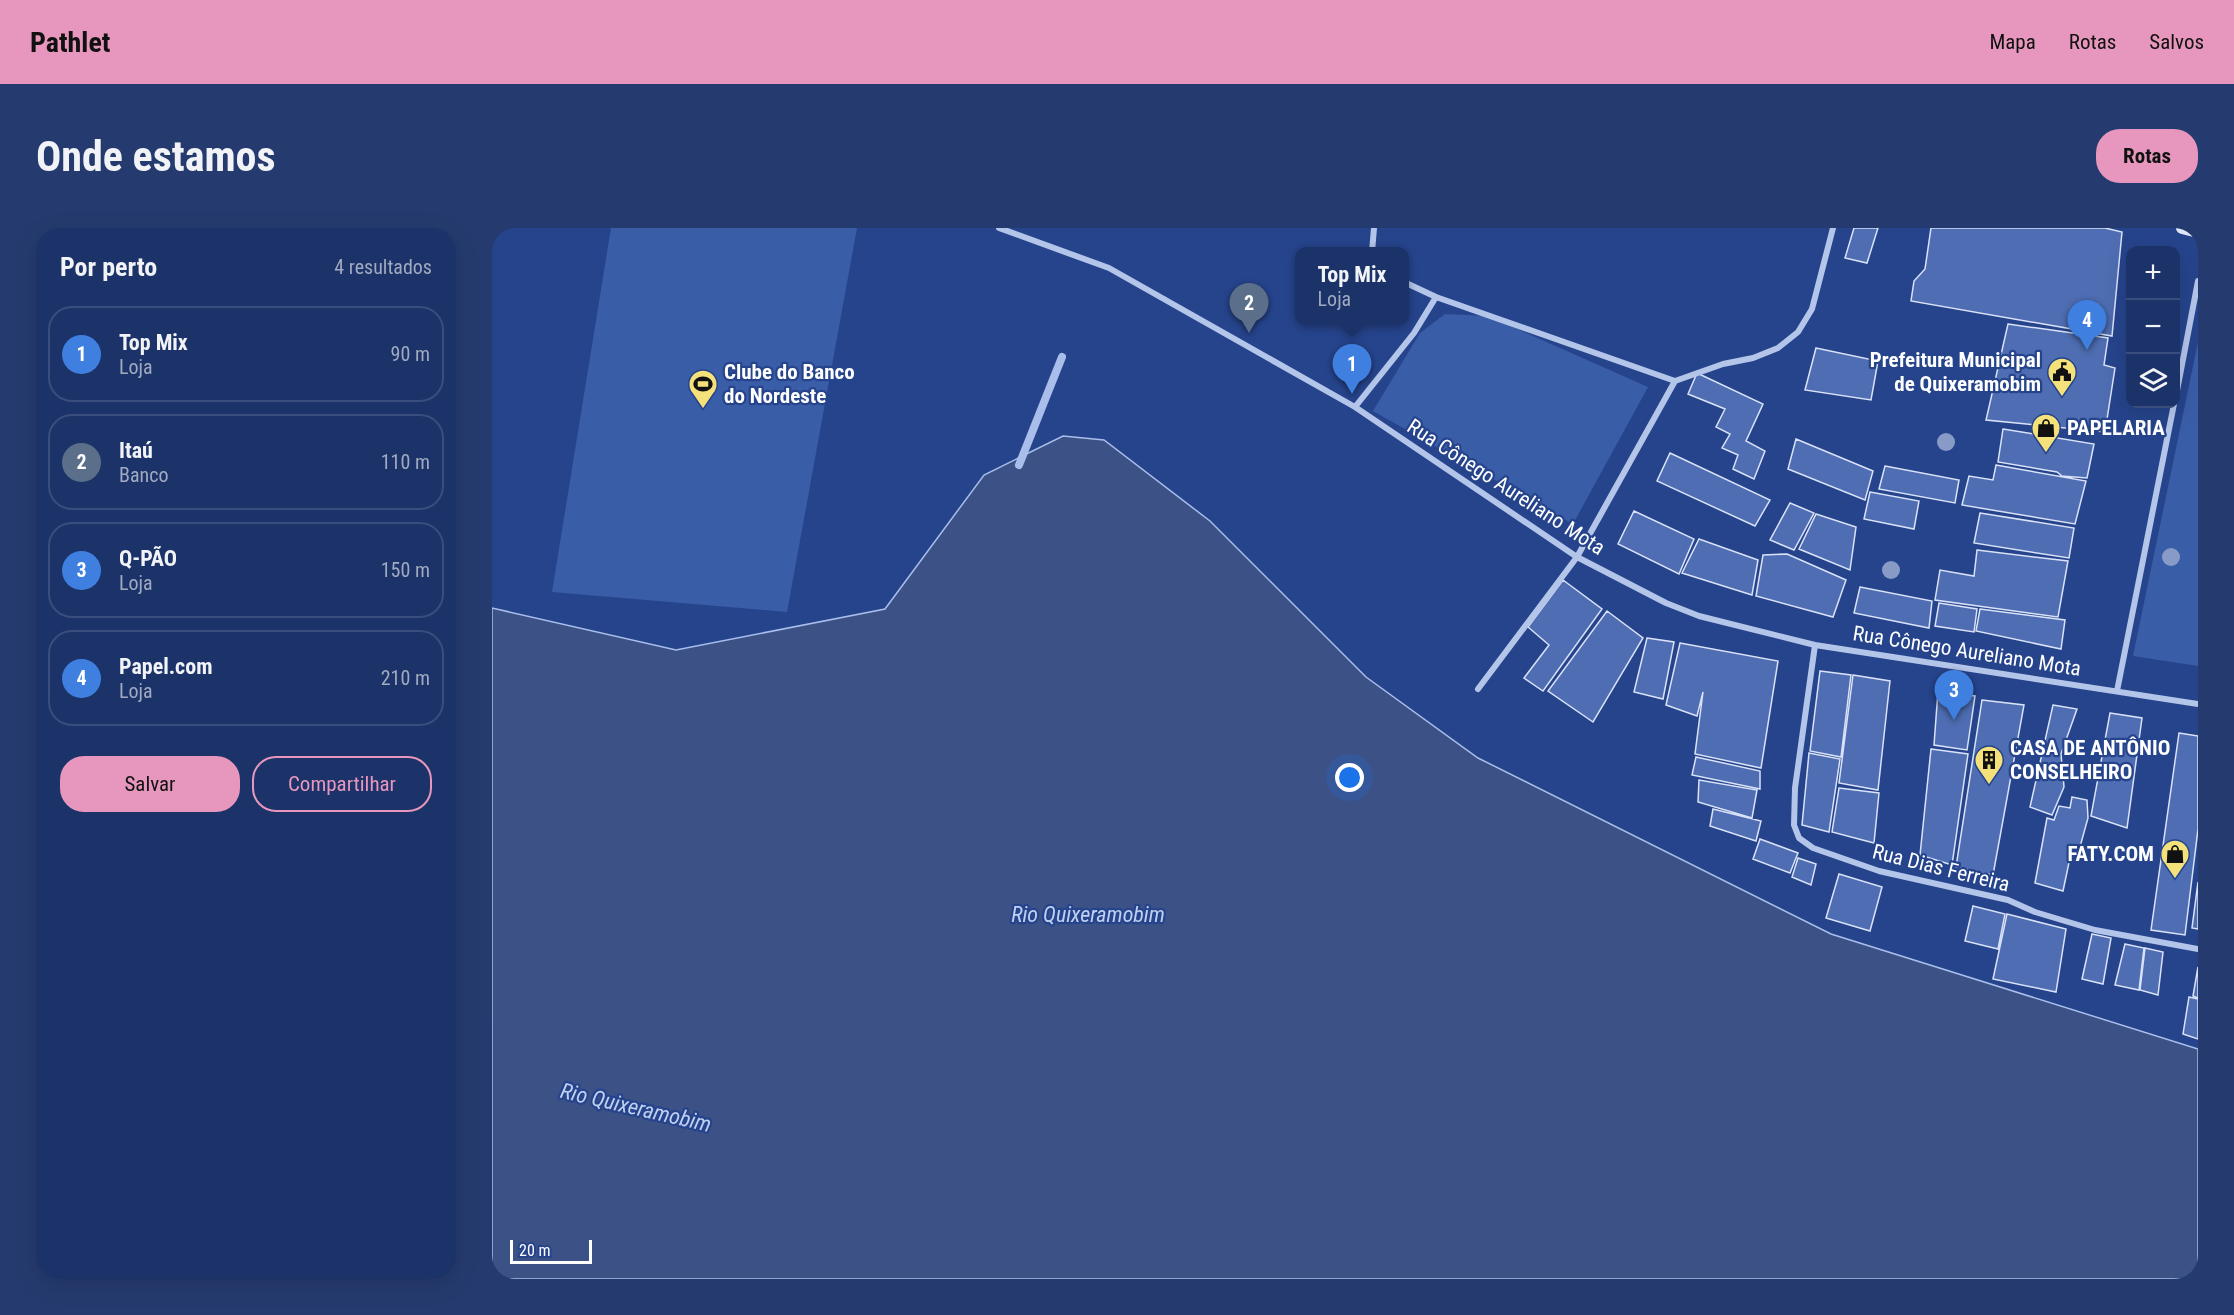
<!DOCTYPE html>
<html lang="pt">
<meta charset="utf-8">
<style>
:root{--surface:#1c3369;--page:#253b6f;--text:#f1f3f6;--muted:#a0aac0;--line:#3a4e7d;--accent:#e797bd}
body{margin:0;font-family:"Roboto Condensed",sans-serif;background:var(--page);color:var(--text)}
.controls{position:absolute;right:18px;top:18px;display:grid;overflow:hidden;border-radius:12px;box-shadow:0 6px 24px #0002}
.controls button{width:54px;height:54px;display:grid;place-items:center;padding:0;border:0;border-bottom:2px solid var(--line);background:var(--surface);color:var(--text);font:30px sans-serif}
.scale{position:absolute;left:18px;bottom:15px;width:82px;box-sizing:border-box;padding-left:6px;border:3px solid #fff;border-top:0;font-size:16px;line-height:21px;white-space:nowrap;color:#fff;-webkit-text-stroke:4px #26448c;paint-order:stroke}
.you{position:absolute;left:858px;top:550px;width:21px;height:21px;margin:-15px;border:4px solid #fff;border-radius:50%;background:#1a73e8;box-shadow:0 0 0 9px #1a73e833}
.badge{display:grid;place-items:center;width:39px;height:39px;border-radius:50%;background:var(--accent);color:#fff;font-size:20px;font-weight:700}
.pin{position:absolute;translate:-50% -50px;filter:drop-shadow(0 2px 3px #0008)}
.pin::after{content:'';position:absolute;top:32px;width:21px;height:18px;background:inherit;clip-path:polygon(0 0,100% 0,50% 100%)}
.popup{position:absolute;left:803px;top:19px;width:114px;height:78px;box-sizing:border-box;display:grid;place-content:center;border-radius:12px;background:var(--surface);filter:drop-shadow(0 2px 4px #0005);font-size:20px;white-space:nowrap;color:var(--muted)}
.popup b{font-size:22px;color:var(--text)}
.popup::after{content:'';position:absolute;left:50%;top:100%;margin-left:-12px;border:12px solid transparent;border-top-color:var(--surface)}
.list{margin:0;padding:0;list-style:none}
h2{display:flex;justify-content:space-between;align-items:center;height:78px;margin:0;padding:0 24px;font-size:26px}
h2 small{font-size:20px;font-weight:400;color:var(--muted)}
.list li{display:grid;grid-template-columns:39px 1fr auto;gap:18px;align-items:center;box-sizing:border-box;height:96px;margin:0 12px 12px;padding:0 12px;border:2px solid var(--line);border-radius:24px}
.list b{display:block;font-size:22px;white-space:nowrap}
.list p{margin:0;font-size:20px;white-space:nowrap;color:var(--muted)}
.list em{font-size:20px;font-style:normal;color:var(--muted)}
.actions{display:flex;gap:12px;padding:18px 24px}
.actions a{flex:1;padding:14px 0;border:2px solid var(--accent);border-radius:24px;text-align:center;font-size:21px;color:var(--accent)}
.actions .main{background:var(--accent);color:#111}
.icon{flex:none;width:33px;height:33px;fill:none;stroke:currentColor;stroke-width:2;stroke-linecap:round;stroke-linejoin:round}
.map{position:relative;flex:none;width:1706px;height:1051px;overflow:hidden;border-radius:24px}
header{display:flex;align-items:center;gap:36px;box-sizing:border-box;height:84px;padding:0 30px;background:var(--accent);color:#111}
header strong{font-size:28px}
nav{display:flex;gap:33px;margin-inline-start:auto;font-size:21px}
.intro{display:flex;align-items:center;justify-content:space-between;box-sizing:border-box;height:144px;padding:0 36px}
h1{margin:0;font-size:42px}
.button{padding:15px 27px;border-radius:24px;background:var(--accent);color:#111;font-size:21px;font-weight:700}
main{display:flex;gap:36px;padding:0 36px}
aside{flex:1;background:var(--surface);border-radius:24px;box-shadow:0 6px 24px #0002}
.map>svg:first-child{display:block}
</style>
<header>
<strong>Pathlet</strong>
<nav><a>Mapa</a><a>Rotas</a><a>Salvos</a></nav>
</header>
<div class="intro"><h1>Onde estamos</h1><a class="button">Rotas</a></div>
<main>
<aside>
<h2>Por perto<small>4 resultados</small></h2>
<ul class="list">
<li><span class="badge" style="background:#3f7fe0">1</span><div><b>Top Mix</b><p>Loja</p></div><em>90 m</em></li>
<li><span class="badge" style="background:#5c6f8a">2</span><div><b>Itaú</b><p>Banco</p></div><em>110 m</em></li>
<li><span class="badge" style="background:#3f7fe0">3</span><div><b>Q-PÃO</b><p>Loja</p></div><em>150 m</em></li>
<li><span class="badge" style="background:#3f7fe0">4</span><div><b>Papel.com</b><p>Loja</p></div><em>210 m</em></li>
</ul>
<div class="actions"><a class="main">Salvar</a><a>Compartilhar</a></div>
</aside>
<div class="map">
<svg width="1706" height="1051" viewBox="0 0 1706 1051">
<rect width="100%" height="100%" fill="#26448c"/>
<path fill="#3a5da8" d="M119 0H365L295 384 60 364Z
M953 86 996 88 1156 159 1081 296 881 183 928 105Z
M1706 114V438L1641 428Z"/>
<path fill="#3c5287" stroke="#a9beeb" stroke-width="1.5" d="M571 208 612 212 718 293 874 449 986 530 1339 706 1706 821V1051H0V380L184 422 393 381 492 247Z"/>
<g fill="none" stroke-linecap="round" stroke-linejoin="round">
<path stroke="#a9beeb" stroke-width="8" d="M527 237 570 129"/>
</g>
<path fill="#4e6db2" stroke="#d9e2f8" stroke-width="1.5" d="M1362 0H1386L1375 35 1353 30Z
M1439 0H1613L1630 4 1620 108 1419 73 1422 53 1433 41Z
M1516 96 1616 110 1612 137 1623 140 1613 204 1494 192Z
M1324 120 1386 133 1379 172 1313 162Z
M1205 145 1271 176 1254 213 1273 223 1262 251 1241 241 1246 227 1230 220 1238 206 1224 199 1233 181 1196 166Z
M1511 201 1602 216 1595 250 1570 248 1565 244 1506 234Z
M1304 211 1381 243 1373 272 1296 241Z
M1178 225 1278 272 1263 298 1165 253Z
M1504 237 1594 253 1583 296 1470 277 1477 248 1501 252Z
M1393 238 1467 252 1463 275 1387 261Z
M1378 264 1427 273 1422 301 1372 291Z
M1298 275 1322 285 1302 322 1278 312Z
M1142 283 1202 311 1187 346 1126 316Z
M1488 285 1582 300 1577 330 1482 315Z
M1324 286 1364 299 1358 342 1307 321Z
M1207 311 1266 332 1260 367 1190 345Z
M1485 322 1576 333 1566 389 1443 372 1448 342 1482 348Z
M1295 326 1354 352 1341 389 1264 368 1271 327Z
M1071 352 1110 381 1051 463 1032 450 1057 417 1036 399Z
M1368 359 1440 373 1437 400 1362 385Z
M1447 375 1485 381 1482 404 1443 398Z
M1488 381 1573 392 1569 421 1484 403Z
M1115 383 1151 410 1101 494 1056 463Z
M1155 410 1182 414 1171 471 1142 464Z
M1188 415 1286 433 1269 540 1203 526 1211 464 1205 488 1174 477Z
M1328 443 1359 447 1349 529 1318 523Z
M1361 447 1398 453 1386 562 1347 555Z
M1446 463 1483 468 1475 522 1442 517Z
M1490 472 1532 477 1501 647 1464 639Z
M1561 477 1585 481 1569 526 1572 559 1560 587 1538 579Z
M1618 485 1650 490 1635 600 1599 588Z
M1687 505 1706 508V601L1693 707 1659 702Z
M1439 521 1476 526 1460 637 1428 627Z
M1317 525 1348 531 1337 604 1310 597Z
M1204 529 1268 543V561L1200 547Z
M1207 552 1265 562 1260 590 1206 574Z
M1347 560 1387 565 1382 615 1340 604Z
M1580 569 1595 572 1596 590 1586 626 1579 625 1571 663 1543 655 1555 590 1562 592 1567 578 1578 580Z
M1221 581 1269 593 1264 613 1218 598Z
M1268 611 1306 625 1298 645 1261 631Z
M1306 630 1324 636 1319 657 1300 649Z
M1347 646 1390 659 1378 703 1334 690Z
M1706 654V701L1700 700Z
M1481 678 1513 686 1506 721 1473 713Z
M1515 686 1574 701 1564 764 1501 751Z
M1600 706 1619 710 1611 756 1590 751Z
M1633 716 1652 720 1647 762 1623 757Z
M1653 720 1671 724 1666 767 1648 762Z
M1706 739V770L1701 768Z
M1697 769 1706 771V811L1691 806Z"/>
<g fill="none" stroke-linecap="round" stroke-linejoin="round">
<path stroke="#b4c5ea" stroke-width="6" d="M507 0 617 40 863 179 1085 329 1174 375 1207 388 1323 417 1706 476
M880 24 882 0
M912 54 944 69 1183 153
M1684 168 1706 53
M863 179 922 105 944 69
M1323 417 1303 560 1302 597 1307 610 1321 620 1387 643 1516 672 1543 684 1603 702 1706 721
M986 461 1085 329 1183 153 1231 136 1261 130 1286 120 1306 104 1320 81 1341 0
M1625 463 1682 176"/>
<path stroke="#dfe6f8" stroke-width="12" d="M1690 0 1706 4"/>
</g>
<g fill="#889bc7">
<circle cx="1454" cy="214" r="9"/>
<circle cx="1679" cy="329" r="9"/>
<circle cx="1399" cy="342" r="9"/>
</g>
<defs>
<g id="civic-pin" transform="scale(1.5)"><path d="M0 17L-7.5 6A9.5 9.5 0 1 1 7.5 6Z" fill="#f4e179" stroke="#26448c"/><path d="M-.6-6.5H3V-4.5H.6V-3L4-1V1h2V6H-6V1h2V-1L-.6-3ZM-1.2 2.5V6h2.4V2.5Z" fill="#111"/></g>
<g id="stadium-pin" transform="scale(1.5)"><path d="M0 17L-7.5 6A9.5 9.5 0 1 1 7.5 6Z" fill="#f4e179" stroke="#26448c"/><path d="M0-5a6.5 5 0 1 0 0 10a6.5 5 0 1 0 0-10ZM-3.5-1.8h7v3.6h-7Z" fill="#111"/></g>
<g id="shop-pin" transform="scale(1.5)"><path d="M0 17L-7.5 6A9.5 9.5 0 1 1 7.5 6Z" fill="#f4e179" stroke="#26448c"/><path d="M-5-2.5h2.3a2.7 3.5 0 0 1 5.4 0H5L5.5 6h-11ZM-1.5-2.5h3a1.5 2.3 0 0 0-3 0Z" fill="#111"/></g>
<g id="building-pin" transform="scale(1.5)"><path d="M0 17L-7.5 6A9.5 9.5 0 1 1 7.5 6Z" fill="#f4e179" stroke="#26448c"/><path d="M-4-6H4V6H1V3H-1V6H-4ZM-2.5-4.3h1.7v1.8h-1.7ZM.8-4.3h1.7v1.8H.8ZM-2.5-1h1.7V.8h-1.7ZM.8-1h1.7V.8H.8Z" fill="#111"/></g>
</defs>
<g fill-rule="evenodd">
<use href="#civic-pin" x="1570" y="144"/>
<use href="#stadium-pin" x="211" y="156"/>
<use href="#shop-pin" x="1554" y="200"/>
<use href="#building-pin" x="1497" y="532"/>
<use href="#shop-pin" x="1683" y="626"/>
</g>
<g text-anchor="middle" stroke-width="4.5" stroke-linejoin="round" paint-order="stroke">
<g font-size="21" font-weight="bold" fill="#fff" stroke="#26448c" text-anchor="start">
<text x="1549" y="139" text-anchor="end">Prefeitura Municipal<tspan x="1549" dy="24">de Quixeramobim</tspan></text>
<text x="232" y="151">Clube do Banco<tspan x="232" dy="24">do Nordeste</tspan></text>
<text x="1575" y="207">PAPELARIA</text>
<text x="1518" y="527">CASA DE ANTÔNIO<tspan x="1518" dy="24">CONSELHEIRO</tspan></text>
<text x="1662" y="633" text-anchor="end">FATY.COM</text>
</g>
<g font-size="21" fill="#fff" stroke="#26448c">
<text transform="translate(1014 259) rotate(33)" y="7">Rua Cônego Aureliano Mota</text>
<text transform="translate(1475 423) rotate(9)" y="7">Rua Cônego Aureliano Mota</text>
<text transform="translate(1449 640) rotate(14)" y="7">Rua Dias Ferreira</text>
</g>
<g font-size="22" font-style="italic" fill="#c0d0f1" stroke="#26448c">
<text x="596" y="694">Rio Quixeramobim</text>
<text transform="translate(144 879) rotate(13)" y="8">Rio Quixeramobim</text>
</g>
</g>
</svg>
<div class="controls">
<button>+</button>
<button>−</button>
<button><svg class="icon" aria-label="layers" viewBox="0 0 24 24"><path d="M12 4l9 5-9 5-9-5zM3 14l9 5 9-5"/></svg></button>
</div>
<div class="scale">20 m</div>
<div class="you"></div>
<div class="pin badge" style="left:860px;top:166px;background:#3f7fe0">1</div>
<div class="popup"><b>Top Mix</b>Loja</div>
<div class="pin badge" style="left:757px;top:105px;background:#5c6f8a">2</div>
<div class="pin badge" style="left:1462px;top:492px;background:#3f7fe0">3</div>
<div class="pin badge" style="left:1595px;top:122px;background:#3f7fe0">4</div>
</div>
</main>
